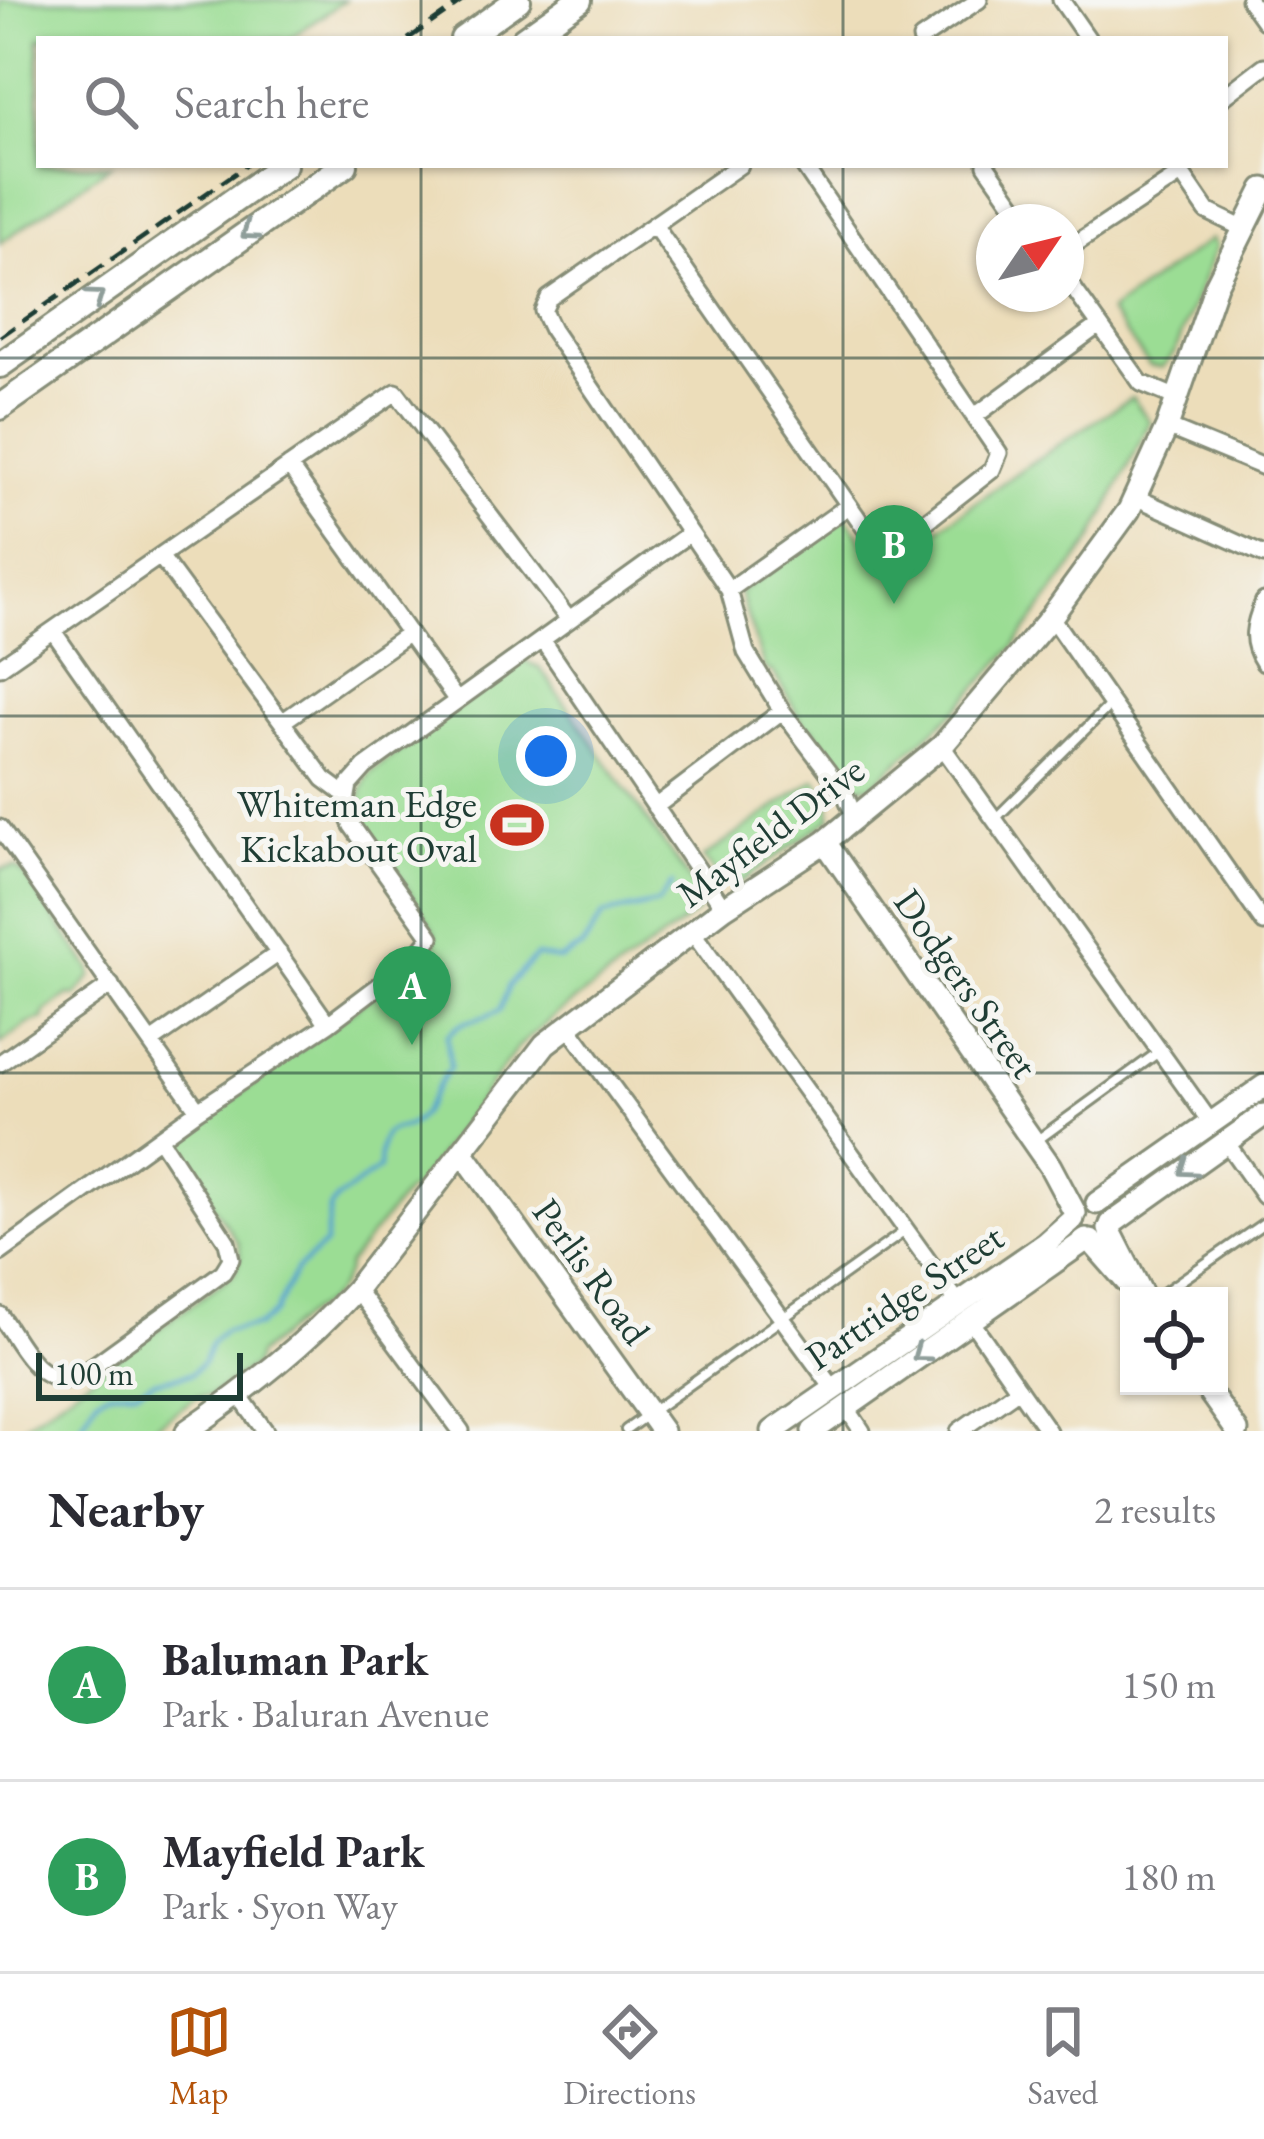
<!DOCTYPE html>
<meta charset="utf-8">
<style>
:root{--surface:#fff;--page:#f7f7f7;--text:#2b2b33;--muted:#7c7c81;--line:#e1e1e2;--accent:#b45309}
body{margin:0;font-family:"EB Garamond",serif;background:var(--page);color:var(--text)}
.controls{position:absolute;right:36px;bottom:36px;display:grid;overflow:hidden;border-radius:0px;box-shadow:0 3px 9px #0004}
.controls button{width:108px;height:108px;display:grid;place-items:center;padding:0;border:0;border-bottom:3px solid var(--line);background:var(--surface);color:var(--text);font:60px sans-serif}
.compass{position:absolute;left:976px;top:204px;width:108px;height:108px;border-radius:50%;background:var(--surface);box-shadow:0 3px 9px #0004;rotate:55deg}
.scale{position:absolute;left:36px;bottom:30px;width:207px;box-sizing:border-box;padding-left:12px;border:6px solid #1f3d34;border-top:0;font-size:33px;line-height:42px;white-space:nowrap;color:#1f3d34;-webkit-text-stroke:9px #f6f6f2;paint-order:stroke}
.you{position:absolute;left:546px;top:756px;width:42px;height:42px;margin:-30px;border:9px solid #fff;border-radius:50%;background:#1a73e8;box-shadow:0 0 0 18px #1a73e833}
.badge{display:grid;place-items:center;width:78px;height:78px;border-radius:50%;background:var(--accent);color:#fff;font-size:39px;font-weight:700}
.pin{position:absolute;translate:-50% -99px;filter:drop-shadow(0 3px 6px #0008)}
.pin::after{content:'';position:absolute;top:63px;width:42px;height:36px;background:inherit;clip-path:polygon(0 0,100% 0,50% 100%)}
.list{margin:0;padding:0;list-style:none}
h2{display:flex;justify-content:space-between;align-items:center;height:156px;margin:0;padding:0 48px;font-size:51px}
h2 small{font-size:39px;font-weight:400;color:var(--muted)}
.list li{display:grid;grid-template-columns:78px 1fr auto;gap:36px;align-items:center;box-sizing:border-box;height:192px;padding:0 48px;border-top:3px solid var(--line)}
.list b{display:block;font-size:45px;white-space:nowrap}
.list p{margin:0;font-size:39px;white-space:nowrap;color:var(--muted)}
.list em{font-size:39px;font-style:normal;color:var(--muted)}
.icon{flex:none;width:66px;height:66px;fill:none;stroke:currentColor;stroke-width:2;stroke-linecap:round;stroke-linejoin:round}
.map{position:relative;flex:none;width:1264px;height:1431px;overflow:hidden}
.search{position:absolute;background:var(--surface);box-shadow:0 3px 9px #0004;left:36px;right:36px;top:36px;height:132px;display:flex;align-items:center;gap:30px;box-sizing:border-box;padding:0 42px;border-radius:0px;color:var(--muted);font-size:45px}
.sheet{height:540px;background:var(--surface)}
nav{display:flex;justify-content:space-around;align-items:center;box-sizing:border-box;height:168px;border-top:3px solid var(--line);background:var(--surface);font-size:33px;color:var(--muted)}
nav a{display:grid;justify-items:center;gap:6px}
nav .on{color:var(--accent)}
.map>svg:first-child{display:block}
</style>
<div class="map">
<svg width="1264" height="1431" viewBox="0 0 1264 1431">
<rect width="100%" height="100%" fill="#f6f6f2"/>
<filter id="ink" filterUnits="userSpaceOnUse"><feTurbulence type="fractalNoise" baseFrequency=".00833" numOctaves="2"/><feDisplacementMap in="SourceGraphic" scale="24" xChannelSelector="R" yChannelSelector="G"/><feConvolveMatrix kernelMatrix="1 2 1 2 8 2 1 2 1" color-interpolation-filters="sRGB"/></filter>
<filter id="wash" filterUnits="userSpaceOnUse"><feTurbulence type="fractalNoise" baseFrequency=".004" numOctaves="4" result="noise"/><feDisplacementMap in="SourceGraphic" scale="48" xChannelSelector="R" yChannelSelector="G"/><feGaussianBlur stdDeviation="2.7" result="paint"/><feColorMatrix in="noise" values="0 0 0 0 0 0 0 0 0 0 0 0 0 0 0 0 0 1.4 0 .05"/><feComposite in="paint" operator="in"/></filter>
<g filter="url(#wash)">
<rect width="100%" height="100%" fill="#ecddba"/>
<path fill="#9bdd94" stroke="#5d8d64" stroke-width="3" d="M0 0H345L289 39H39V165H111L0 243Z
M1211 239 1216 246 1175 352 1163 367 1150 366 1109 312Z
M1132 397 1150 422 1092 540 1014 647 956 710 872 785 856 787 813 728 805 726 773 672 765 669 739 592 846 517 883 569 1026 466Z
M521 659 540 668 700 895 698 912 558 1013 518 1047 416 1187 407 1191 348 1264C347 1282 326 1307 309 1312L257 1355 254 1365 210 1396H198L148 1431H16L234 1274 240 1257 239 1244 182 1159 178 1149 181 1138 435 949 436 934 360 813 362 790 369 774Z
M816 779 830 801 831 818 740 883 721 879 703 858Z
M15 867 22 872 90 968 92 976 76 996 69 995 45 1012 43 1019 28 1024 0 1044V869Z"/>
<g fill="none" stroke-linecap="round" stroke-linejoin="round">
<path stroke="#55a3ce" stroke-width="4.5" d="M78 1431 97 1398 109 1391 137 1390 154 1381 191 1374 204 1361 212 1341 224 1331 258 1326 275 1312 296 1270 325 1244 330 1209 337 1199 379 1169C381 1107 400 1145 423 1112 433 1097 438 1082 450 1068L447 1036C463 1017 481 1022 500 1010L509 985 536 956 559 960 583 946 603 915 658 903 672 884"/>
</g>
</g>
<g filter="url(#ink)">
<g fill="none" stroke-linecap="round" stroke-linejoin="round">
<g stroke="#868d77" stroke-width="14">
<path id="lane" d="M995 819 1110 705
M1036 1141 1160 1051
M1159 1296 1264 1223
M626 1430 905 1231"/>
</g>
<g stroke="#868d77" stroke-width="21">
<path id="street" d="M1061 0 1088 39
M1249 0 1264 21
M921 39 979 0
M1225 96 1264 66
M740 165 549 298 543 311 552 330 729 590 746 652 782 711 845 794 854 816
M986 165 1026 222
M1177 167 1207 211 1244 229
M654 225 871 537 886 544 904 539 992 470 999 453 803 165
M1066 250 1181 174
M1066 278 1141 383 1177 398
M975 416 1099 325
M1167 427 1264 467
M289 466 455 698
M1135 497 1264 555
M729 590 848 506
M1264 601C1254 624 1249 641 1264 663
M1051 617 1264 923
M53 631 328 1024
M543 641 724 908
M0 667 396 392 569 620
M282 722 409 633
M942 746 1211 1123
M347 796 349 785 365 767 690 533
M655 807 782 711
M0 828 198 1110
M693 933 957 1301
M567 1025 833 1388
M151 1042 279 953
M0 1063 111 985
M1226 1142 1264 1196
M0 1253 198 1110 328 1024 413 960 431 937 352 826 346 812 347 796 324 779 160 556
M356 1289 461 1431
M0 1315C19 1342 37 1386 75 1379L223 1272 231 1259 227 1242 161 1141
M969 1318 1048 1431
M239 1395 265 1431
M846 1407 862 1431
M959 1431 1019 1389"/>
</g>
<g stroke="#868d77" stroke-width="27">
<path id="secondary" d="M825 842 1050 1166 1075 1213
M463 1153 662 1431
M1097 1203 1264 1086
M1111 1224 1264 1115
M1109 1229 1143 1296
M1091 1241 1127 1282
M1205 1386 1237 1431
M187 1431C248 1389 306 1344 356 1289L545 1044 724 908 825 842 942 746 1051 617 1129 510 1167 427 1216 285 1264 189
M773 1431 1045 1244 1073 1219
M813 1431 1086 1240"/>
</g>
<g stroke="#868d77" stroke-width="30">
<path id="primary" d="M463 39 518 0
M524 39 579 0
M0 365 284 165
M0 407 345 165"/>
</g>
<use href="#lane" stroke="#fff" stroke-width="8"/>
<use href="#street" stroke="#fff" stroke-width="15"/>
<use href="#secondary" stroke="#fff" stroke-width="21"/>
<use href="#primary" stroke="#fff" stroke-width="24"/>
<path stroke="#1f3d34" stroke-width="4.5" stroke-dasharray="18 9" stroke-linecap="butt" d="M408 39 464 0
M0 337 247 165"/>
</g>
<defs><path id="oneway-chevron" d="M-2-3.5L2.5 0L-2 3.5" fill="none" stroke-width="1.6" stroke-linecap="round" stroke-linejoin="round" transform="scale(3)"/></defs>
<g stroke="#8f9e9a">
<use href="#oneway-chevron" transform="translate(249 232) rotate(145)"/>
<use href="#oneway-chevron" transform="translate(96 297) rotate(-35)"/>
<use href="#oneway-chevron" transform="translate(1187 1169) rotate(145)"/>
<use href="#oneway-chevron" transform="translate(920 1354) rotate(144)"/>
</g>
</g>
<path fill="none" stroke="#1f3d34" stroke-width="3" stroke-opacity="0.55" d="M421 0V39M843 0V39M421 165V1431M843 165V1431M0 358H1264M0 716H1264M0 1073H1264"/>
<defs>
<g id="stadium-bare" transform="scale(4.14)"><path d="M0-5a6.5 5 0 1 0 0 10a6.5 5 0 1 0 0-10ZM-3.5-1.8h7v3.6h-7Z" fill="#c8321e" stroke="#f6f6f2" stroke-width="2.5" paint-order="stroke"/></g>
</defs>
<g fill-rule="evenodd">
<use href="#stadium-bare" x="517" y="825"/>
</g>
<g text-anchor="middle" stroke-width="10" stroke-linejoin="round" paint-order="stroke">
<g font-size="39" fill="#1f3d34" stroke="#f6f6f2" text-anchor="end">
<text x="477" y="817">Whiteman Edge<tspan x="477" dy="45">Kickabout Oval</tspan></text>
</g>
<g font-size="39" fill="#1f3d34" stroke="#f6f6f2">
<text transform="translate(770 831) rotate(-37)" y="14">Mayfield Drive</text>
<text transform="translate(967 983) rotate(55)" y="14">Dodgers Street</text>
<text transform="translate(592 1271) rotate(54)" y="14">Perlis Road</text>
<text transform="translate(904 1296) rotate(-34)" y="14">Partridge Street</text>
</g>
</g>
</svg>
<div class="controls">
<button><svg class="icon" aria-label="locate" viewBox="0 0 24 24"><circle cx="12" cy="12" r="6"/><path d="M12 2v4M12 18v4M2 12h4M18 12h4"/></svg></button>
</div>
<svg class="compass" viewBox="-18 -18 36 36"><path d="M0-13l5 13h-10z" fill="#e53935"/><path d="M0 13l5-13h-10z" fill="#7c7c81"/></svg>
<div class="scale">100 m</div>
<div class="you"></div>
<div class="pin badge" style="left:412px;top:1045px;background:#2e9e5b">A</div>
<div class="pin badge" style="left:894px;top:604px;background:#2e9e5b">B</div>
<div class="search"><svg class="icon" aria-label="search" viewBox="0 0 24 24"><circle cx="10" cy="10" r="6"/><path d="M15 15l6 6"/></svg>Search here</div>
</div>
<section class="sheet">
<h2>Nearby<small>2 results</small></h2>
<ul class="list">
<li><span class="badge" style="background:#2e9e5b">A</span><div><b>Baluman Park</b><p>Park · Baluran Avenue</p></div><em>150 m</em></li>
<li><span class="badge" style="background:#2e9e5b">B</span><div><b>Mayfield Park</b><p>Park · Syon Way</p></div><em>180 m</em></li>
</ul>
</section>
<nav>
<a class="on"><svg class="icon" aria-label="map" viewBox="0 0 24 24"><path d="M3 6l6-2 6 2 6-2v14l-6 2-6-2-6 2zM9 4v14M15 6v14"/></svg>Map</a>
<a><svg class="icon" aria-label="directions" viewBox="0 0 24 24"><path d="M12 3l9 9-9 9-9-9zM9 14v-3h6M13 9l2 2-2 2"/></svg>Directions</a>
<a><svg class="icon" aria-label="saved" viewBox="0 0 24 24"><path d="M7 4h10v16l-5-4-5 4z"/></svg>Saved</a>
</nav>
